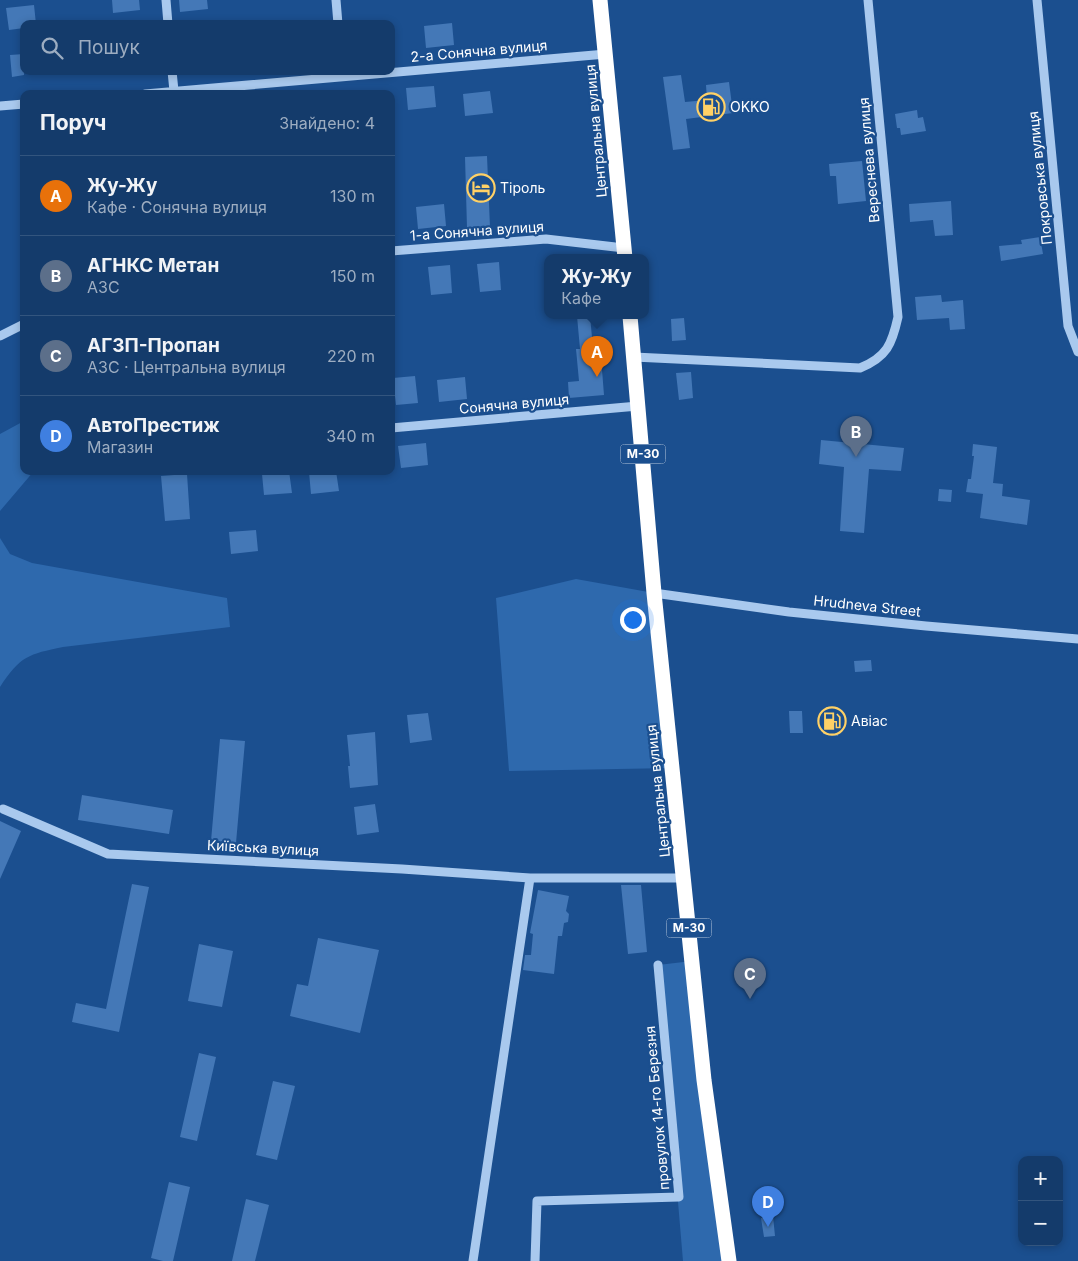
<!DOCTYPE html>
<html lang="uk">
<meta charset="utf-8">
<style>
:root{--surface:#143b6b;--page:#214673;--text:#f1f3f6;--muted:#9dadc1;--line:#33557e;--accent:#8c9099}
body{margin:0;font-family:Inter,sans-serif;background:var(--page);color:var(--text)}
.controls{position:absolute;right:15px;bottom:15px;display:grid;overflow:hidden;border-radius:10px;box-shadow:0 2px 8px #0003}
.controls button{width:45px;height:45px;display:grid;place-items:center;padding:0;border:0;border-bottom:1px solid var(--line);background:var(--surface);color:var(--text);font:25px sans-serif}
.you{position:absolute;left:632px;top:619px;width:18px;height:18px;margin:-12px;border:4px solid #fff;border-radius:50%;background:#1a73e8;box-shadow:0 0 0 8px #1a73e833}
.badge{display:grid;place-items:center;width:32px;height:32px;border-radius:50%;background:var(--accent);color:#fff;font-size:16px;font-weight:700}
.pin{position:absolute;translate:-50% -41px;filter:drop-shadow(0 1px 2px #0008)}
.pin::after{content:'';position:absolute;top:26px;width:18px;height:15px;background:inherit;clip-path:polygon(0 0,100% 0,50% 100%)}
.popup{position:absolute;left:544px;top:254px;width:105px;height:65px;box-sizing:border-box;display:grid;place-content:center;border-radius:10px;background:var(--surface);filter:drop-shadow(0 1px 4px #0005);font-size:16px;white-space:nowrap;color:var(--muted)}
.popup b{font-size:19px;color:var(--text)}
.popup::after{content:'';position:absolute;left:50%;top:100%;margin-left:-10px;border:10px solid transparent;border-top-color:var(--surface)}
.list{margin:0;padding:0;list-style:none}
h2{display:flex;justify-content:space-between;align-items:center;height:65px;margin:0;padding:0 20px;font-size:21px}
h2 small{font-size:16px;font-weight:400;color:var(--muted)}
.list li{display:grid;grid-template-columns:32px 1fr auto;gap:15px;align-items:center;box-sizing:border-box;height:80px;padding:0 20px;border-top:1px solid var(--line)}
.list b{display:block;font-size:19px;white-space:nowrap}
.list p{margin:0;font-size:16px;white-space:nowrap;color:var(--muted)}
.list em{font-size:16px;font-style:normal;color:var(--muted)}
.icon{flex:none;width:28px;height:28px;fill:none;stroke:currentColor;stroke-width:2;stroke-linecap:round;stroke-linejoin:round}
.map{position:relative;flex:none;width:1078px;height:1261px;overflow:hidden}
.search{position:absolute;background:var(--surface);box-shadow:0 2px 8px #0003;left:20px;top:20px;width:375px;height:55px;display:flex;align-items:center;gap:12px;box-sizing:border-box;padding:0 18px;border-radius:10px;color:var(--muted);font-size:19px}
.panel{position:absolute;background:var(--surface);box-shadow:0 2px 8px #0003;left:20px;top:90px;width:375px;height:385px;border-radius:10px}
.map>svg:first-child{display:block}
</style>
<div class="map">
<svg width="1078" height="1261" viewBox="0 0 1078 1261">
<rect width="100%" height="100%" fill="#1b4f8f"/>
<path fill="#2e69ad" d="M24 421V471H34L0 511V434Z
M0 538 10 554 32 563 227 598 230 627 63 647C29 654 20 656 0 687Z
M576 579 654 593 672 768 509 771 496 598Z
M692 961 729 1261H683L658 965Z"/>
<path fill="#4478b7" d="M112 0H139L140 10 113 13Z
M179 0H207L208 9 180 12Z
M34 5 36 24H24V28L9 30 6 8Z
M452 23 454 45 426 48 424 26Z
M24 54V75L12 77 10 55Z
M681 75 685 102 707 100 706 85 729 82 733 113 686 119 690 148 673 150 663 77Z
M434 86 436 107 408 110 406 88Z
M490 91 493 113 465 116 463 94Z
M917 110 918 118 923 117 926 131 901 135 900 128H897L895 114Z
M487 156 490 227 467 228 465 157Z
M862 161 866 201 838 204 836 176H830L829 164Z
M951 201 953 235 935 236 933 220 910 222 909 204Z
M444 204 446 226 418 229 416 207Z
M1040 237 1043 254 1001 261 999 246 1022 244 1021 240Z
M499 262 501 290 480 292 477 264Z
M450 265 452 293 431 295 428 267Z
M941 295 942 302 963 300 965 329 950 330 949 318 917 320 915 297Z
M577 316H590L593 348 596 347 597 358 601 357 604 395 569 398 568 382 579 381 576 349H580Z
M684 318 686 340 672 341 671 319Z
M691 372 693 398 679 400 676 373Z
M415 376 418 403 396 405 393 378Z
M465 377 467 399 439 402 437 380Z
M821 440 904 448 901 471 869 469 864 533 840 531 844 467 819 464Z
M426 443 428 465 401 468 398 446Z
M973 444 997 447 993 483 1003 484 1002 496 1030 500 1027 525 980 518 983 494 966 492 968 479H971L974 456H972Z
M289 471 292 493 264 495 262 474Z
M318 471H336L339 491 311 494 309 472Z
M187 474 190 519 165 521 161 476Z
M939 489 952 490 951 502 938 501Z
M256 530 258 551 231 554 229 532Z
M871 660 872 671 855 672 854 661Z
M826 707 840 709 838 736 823 734Z
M789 711H802L803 733H790Z
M428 713 432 740 410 743 407 715Z
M375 732 378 785 350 788 348 766H350L347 735Z
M220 739 245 741 236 843 211 841Z
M82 795 173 810 169 834 78 820Z
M375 804 379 832 357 835 354 807Z
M0 821 21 831 0 879Z
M132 884 149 887 119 1032 72 1022 76 1003 106 1009Z
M621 885H641L647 952 628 954Z
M538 890 569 896 566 911 569 914 568 922 564 923 562 936H558L554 974 523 970 525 955H531L533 934 530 933Z
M318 938 379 950 360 1033 290 1016 297 984 308 986Z
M199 944 233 951 222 1007 188 1001Z
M199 1053 216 1057 197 1141 180 1137Z
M273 1081 295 1086 277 1160 256 1155Z
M169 1182 190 1187 173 1261H163L151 1258Z
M246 1199 269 1205 255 1261H232Z
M773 1216 775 1236 764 1237 761 1218Z"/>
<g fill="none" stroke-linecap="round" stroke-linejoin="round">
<path stroke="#a9c9ee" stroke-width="9" d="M166 0 168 24
M336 0 338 24
M1037 0 1068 326 1078 352
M172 71 174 91
M145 94 606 54
M0 106 24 104
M391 251 546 239 624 248
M0 336 24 324
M634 357 860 368C887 357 892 344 898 317L868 0
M391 428 638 406
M654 593 789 612 926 626 1078 639
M3 809 108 854 402 869 530 878H683
M473 1261 530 878
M535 1261 537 1201 679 1197 658 965"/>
<path stroke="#fff" stroke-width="15" d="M600 0 625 258
M630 316 654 593 704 1080 729 1261"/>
</g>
<defs>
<g id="fuel-ring" transform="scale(1.4375)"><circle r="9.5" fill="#1b4f8f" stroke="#ffd166" stroke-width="1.5"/><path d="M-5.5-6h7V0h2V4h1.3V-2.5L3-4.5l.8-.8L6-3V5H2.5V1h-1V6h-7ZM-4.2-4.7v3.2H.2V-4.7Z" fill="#ffd166"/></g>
<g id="hotel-ring" transform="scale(1.4375)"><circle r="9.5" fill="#1b4f8f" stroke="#ffd166" stroke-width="1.5"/><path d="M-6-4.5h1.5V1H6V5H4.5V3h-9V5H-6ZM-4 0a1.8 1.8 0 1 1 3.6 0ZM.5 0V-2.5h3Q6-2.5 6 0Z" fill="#ffd166"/></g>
</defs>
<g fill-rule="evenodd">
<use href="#fuel-ring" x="711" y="107"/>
<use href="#hotel-ring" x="481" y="188"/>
<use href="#fuel-ring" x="832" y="721"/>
</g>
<g text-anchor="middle" stroke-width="4.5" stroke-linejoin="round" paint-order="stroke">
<g fill="#1b4f8f" stroke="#bbcadd" stroke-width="1">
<rect x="620.5" y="444.5" width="45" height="19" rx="4"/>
<rect x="666.5" y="918.5" width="45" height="19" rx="4"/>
</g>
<g font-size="12" font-weight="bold" fill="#fff">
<text x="643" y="458">М-30</text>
<text x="689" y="932">М-30</text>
</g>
<g font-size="14" fill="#fff" stroke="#1b4f8f">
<text transform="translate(479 51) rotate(-5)" y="5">2-а Сонячна вулиця</text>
<text transform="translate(596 131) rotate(-95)" y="5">Центральна вулиця</text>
<text transform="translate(869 160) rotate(-95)" y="5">Вереснева вулиця</text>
<text transform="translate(1040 178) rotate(-96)" y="5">Покровська вулиця</text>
<text transform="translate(477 231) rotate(-4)" y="5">1-а Сонячна вулиця</text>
<text transform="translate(514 404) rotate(-5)" y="5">Сонячна вулиця</text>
<text transform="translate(867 606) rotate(6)" y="5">Hrudneva Street</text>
<text transform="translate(658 791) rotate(-96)" y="5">Центральна вулиця</text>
<text transform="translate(263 848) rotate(3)" y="5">Київська вулиця</text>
<text transform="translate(657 1108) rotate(-95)" y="5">провулок 14-го Березня</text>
</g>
<g font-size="14" fill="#fff" stroke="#1b4f8f" text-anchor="start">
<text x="730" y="112">OKKO</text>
<text x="500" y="193">Тіроль</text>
<text x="851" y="726">Авіас</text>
</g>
</g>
</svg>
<div class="controls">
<button>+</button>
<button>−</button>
</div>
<div class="you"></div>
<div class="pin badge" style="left:597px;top:377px;background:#e8710a">A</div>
<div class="popup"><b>Жу-Жу</b>Кафе</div>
<div class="pin badge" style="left:856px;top:457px;background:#5c6f8a">B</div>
<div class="pin badge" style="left:750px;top:999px;background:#5c6f8a">C</div>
<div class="pin badge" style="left:768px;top:1227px;background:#3f7fe0">D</div>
<div class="search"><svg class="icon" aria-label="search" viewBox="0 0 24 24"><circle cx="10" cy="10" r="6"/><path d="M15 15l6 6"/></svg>Пошук</div>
<section class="panel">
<h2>Поруч<small>Знайдено: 4</small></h2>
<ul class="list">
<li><span class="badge" style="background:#e8710a">A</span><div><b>Жу-Жу</b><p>Кафе · Сонячна вулиця</p></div><em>130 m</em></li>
<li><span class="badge" style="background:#5c6f8a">B</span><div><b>АГНКС Метан</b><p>АЗС</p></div><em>150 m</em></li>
<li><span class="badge" style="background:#5c6f8a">C</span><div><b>АГЗП-Пропан</b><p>АЗС · Центральна вулиця</p></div><em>220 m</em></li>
<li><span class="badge" style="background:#3f7fe0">D</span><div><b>АвтоПрестиж</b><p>Магазин</p></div><em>340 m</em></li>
</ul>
</section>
</div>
